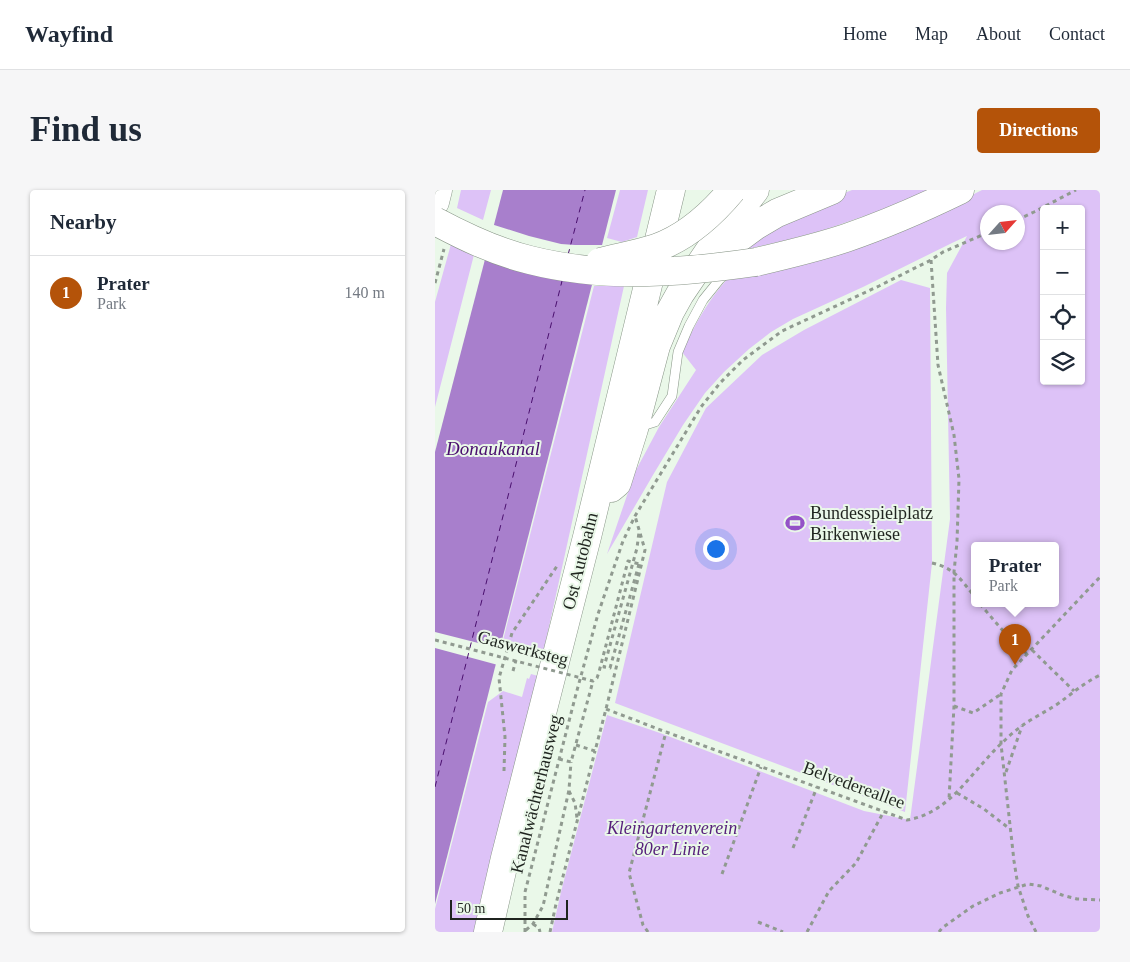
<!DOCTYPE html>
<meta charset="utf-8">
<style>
:root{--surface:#fff;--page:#f6f6f7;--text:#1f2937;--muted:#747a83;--line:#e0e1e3;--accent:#b45309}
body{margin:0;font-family:"Times New Roman",serif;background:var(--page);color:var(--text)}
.controls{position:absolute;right:15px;top:15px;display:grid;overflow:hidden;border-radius:5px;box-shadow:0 1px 4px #0004}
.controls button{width:45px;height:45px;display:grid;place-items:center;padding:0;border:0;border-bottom:1px solid var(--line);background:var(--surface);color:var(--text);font:25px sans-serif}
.compass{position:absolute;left:545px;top:15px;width:45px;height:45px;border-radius:50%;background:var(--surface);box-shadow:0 1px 4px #0004;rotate:63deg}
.scale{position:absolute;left:15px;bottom:12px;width:118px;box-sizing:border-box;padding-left:5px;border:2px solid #1f241f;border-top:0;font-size:14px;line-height:18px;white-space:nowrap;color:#1f241f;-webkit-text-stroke:4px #eaf8e9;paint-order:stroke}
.you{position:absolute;left:280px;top:358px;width:18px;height:18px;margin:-12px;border:4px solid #fff;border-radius:50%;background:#1a73e8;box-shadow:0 0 0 8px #1a73e833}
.badge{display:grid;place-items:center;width:32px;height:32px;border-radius:50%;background:var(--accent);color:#fff;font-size:16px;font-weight:700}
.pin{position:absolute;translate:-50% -41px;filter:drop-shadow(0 1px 2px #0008)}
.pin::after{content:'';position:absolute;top:26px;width:18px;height:15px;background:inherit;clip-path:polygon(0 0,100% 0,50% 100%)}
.popup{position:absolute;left:536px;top:352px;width:88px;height:65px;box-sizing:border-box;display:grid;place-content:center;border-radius:5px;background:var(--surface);filter:drop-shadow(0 1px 4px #0005);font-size:16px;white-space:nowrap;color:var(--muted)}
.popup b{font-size:19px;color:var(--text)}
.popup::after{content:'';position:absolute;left:50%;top:100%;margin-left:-10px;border:10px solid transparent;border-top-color:var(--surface)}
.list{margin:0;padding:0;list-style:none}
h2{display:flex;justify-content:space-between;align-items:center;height:65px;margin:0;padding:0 20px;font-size:21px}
h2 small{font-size:16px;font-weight:400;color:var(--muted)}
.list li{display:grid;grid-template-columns:32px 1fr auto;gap:15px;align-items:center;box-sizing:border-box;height:75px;padding:0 20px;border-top:1px solid var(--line)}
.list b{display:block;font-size:19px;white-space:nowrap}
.list p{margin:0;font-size:16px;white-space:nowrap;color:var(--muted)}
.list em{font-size:16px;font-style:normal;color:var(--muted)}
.icon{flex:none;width:28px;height:28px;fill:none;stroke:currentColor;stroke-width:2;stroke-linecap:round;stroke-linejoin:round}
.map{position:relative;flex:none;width:665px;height:742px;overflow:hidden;border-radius:5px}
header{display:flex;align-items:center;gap:30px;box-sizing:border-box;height:70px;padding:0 25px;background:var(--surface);border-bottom:1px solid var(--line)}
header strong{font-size:24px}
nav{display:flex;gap:28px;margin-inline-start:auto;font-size:18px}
.intro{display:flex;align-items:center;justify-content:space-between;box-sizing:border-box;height:120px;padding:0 30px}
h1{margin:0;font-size:35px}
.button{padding:12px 22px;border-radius:5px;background:var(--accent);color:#fff;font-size:18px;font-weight:700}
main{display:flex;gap:30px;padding:0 30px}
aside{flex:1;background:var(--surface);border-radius:5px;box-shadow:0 1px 4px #0004}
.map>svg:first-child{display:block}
</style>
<header>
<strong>Wayfind</strong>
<nav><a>Home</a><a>Map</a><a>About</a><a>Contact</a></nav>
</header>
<div class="intro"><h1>Find us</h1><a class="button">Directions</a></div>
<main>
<aside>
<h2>Nearby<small></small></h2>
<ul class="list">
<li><span class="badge">1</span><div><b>Prater</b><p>Park</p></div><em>140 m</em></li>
</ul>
</aside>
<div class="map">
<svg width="665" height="742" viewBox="0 0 665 742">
<rect width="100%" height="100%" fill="#eaf8e9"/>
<path fill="#ddc2f7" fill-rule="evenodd" d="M26 0H56L48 30 22 18Z
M185 0H213L202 47 187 52 172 48Z
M417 0H494L441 22 389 40 356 49 296 63 361 22Z
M547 0H665V742H117L126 702 172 525 225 543 429 621 475 630 515 329 511 118 512 83 532 46 517 53 428 97 358 129 336 142 314 159 289 182 270 203 248 235 218 285 172 364 200 282 224 237 261 180 247 162C260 134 273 110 294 87L507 20ZM609 19H646V191H609ZM552 22H582V52H552ZM540 356H620V414H540Z
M16 54 41 57 0 217V112Z
M466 90 495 98 497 373 470 622 180 513 232 292 271 218 327 165 369 140Z
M159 96H189L108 464 67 454Z
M96 484 103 486 41 742H0V719L53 512 68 501 87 507 92 488 94 489Z"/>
<path fill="#a87fcc" d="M68 0H181L0 714V262Z"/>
<path fill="#eaf8e9" d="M56 34 94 46 126 54 140 55H170L161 89 49 62Z
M0 442 67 459 63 475 0 458Z"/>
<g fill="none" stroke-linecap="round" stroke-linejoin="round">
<path stroke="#4a0f6e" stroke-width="1" stroke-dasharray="6 5" stroke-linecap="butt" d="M133 65 150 0
M0 597 127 91"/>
<g stroke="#899688" stroke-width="10">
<path id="lane" d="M204 237 220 232 237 206 243 162 254 136 268 110 285 89 291 84"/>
</g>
<g stroke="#899688" stroke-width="29">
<path id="highway" d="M0 12 3 0
M278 67 320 36 342 23 397 0
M321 72C351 65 381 58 411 48 449 35 488 18 525 0
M176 298 182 293 199 239 221 156 235 122 245 104 289 39 320 0
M53 742 70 668 152 347 236 0"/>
</g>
<path stroke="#909a90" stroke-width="3" stroke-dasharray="4 4" stroke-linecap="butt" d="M582 30 599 22 641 0
M496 70 503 175 519 245 524 289 522 352 519 382V516L514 609
M0 93 9 59
M497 373C520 378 526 390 540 407
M204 374 175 478 169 477 202 358 204 342
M545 414 569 442 592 464
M597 460 639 501
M78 481 81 470
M519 516 538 523 566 504
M171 519 231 542 472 630C516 623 537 580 568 552 574 546 581 540 588 535 598 528 610 522 621 515 637 504 647 494 665 485
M141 555 160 561 171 519 210 360 200 326
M124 569 136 572 158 491
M69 581 70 547 64 488 77 443 122 376
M571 582 587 536
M134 601 140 613 142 628
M522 603 549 619 575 639
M358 658 382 597
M287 684 326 577
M323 732 348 742
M98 734 104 738 105 742
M91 740 98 734 108 716 134 600 136 572
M90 742V702L141 504 163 424 188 351 200 326 266 217 285 193 308 170 347 141 444 96 496 70 508 62 552 43
M115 742 121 714 160 561
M213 742 208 735 194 683 231 542
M372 742 394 701 421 673 449 621
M504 742 507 738 538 716 565 703 593 694 606 696 627 705 642 709 665 710
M601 742 593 726 583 696 579 671 566 554V504L577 480 665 387"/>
<use href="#lane" stroke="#fff" stroke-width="9"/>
<use href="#highway" stroke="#fff" stroke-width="28"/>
<g stroke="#899688" stroke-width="29" stroke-linecap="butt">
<path id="highway-bridge" d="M0 31C30 47 61 62 95 70 170 89 245 83 321 72
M165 72C184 67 203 64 221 58 252 47 277 24 297 0"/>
</g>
<path stroke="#909a90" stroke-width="3" stroke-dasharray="4 4" stroke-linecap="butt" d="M0 450 158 491 162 488 164 482 193 371 204 374"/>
<use href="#highway-bridge" stroke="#fff" stroke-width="28"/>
</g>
<defs>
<g id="stadium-bare" transform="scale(1.5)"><path d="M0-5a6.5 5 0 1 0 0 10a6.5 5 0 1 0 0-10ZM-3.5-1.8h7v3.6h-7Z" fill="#9452c7" stroke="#eaf8e9" stroke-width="2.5" paint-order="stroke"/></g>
</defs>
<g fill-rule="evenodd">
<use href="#stadium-bare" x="360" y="333"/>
</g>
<g text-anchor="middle" stroke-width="4" stroke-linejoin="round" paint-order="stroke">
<g font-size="18" fill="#1f241f" stroke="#eaf8e9" text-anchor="start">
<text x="375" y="329">Bundesspielplatz<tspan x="375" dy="21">Birkenwiese</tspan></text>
</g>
<g font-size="18" fill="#1f241f" stroke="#eaf8e9">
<text transform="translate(145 371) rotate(-76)" y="6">Ost Autobahn</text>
<text transform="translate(88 458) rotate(15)" y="6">Gaswerksteg</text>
<text transform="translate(419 595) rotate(20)" y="6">Belvedereallee</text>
<text transform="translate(101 604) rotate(-76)" y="6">Kanalwächterhausweg</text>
</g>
<g font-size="18" font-style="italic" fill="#561f7b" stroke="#eaf8e9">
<text x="237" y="644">Kleingartenverein<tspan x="237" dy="21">80er Linie</tspan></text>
</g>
<g font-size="19" font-style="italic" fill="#4a0f6e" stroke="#eaf8e9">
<text x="58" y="265">Donaukanal</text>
</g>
</g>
</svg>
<div class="controls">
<button>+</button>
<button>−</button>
<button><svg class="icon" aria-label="locate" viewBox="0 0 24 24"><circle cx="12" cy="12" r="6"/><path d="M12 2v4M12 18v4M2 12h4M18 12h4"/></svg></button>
<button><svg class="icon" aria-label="layers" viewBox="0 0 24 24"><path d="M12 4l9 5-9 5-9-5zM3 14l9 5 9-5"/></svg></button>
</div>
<svg class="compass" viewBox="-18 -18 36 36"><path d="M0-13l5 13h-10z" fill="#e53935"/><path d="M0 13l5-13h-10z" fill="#747a83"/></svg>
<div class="scale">50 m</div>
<div class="you"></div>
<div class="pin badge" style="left:580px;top:475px">1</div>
<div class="popup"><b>Prater</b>Park</div>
</div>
</main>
